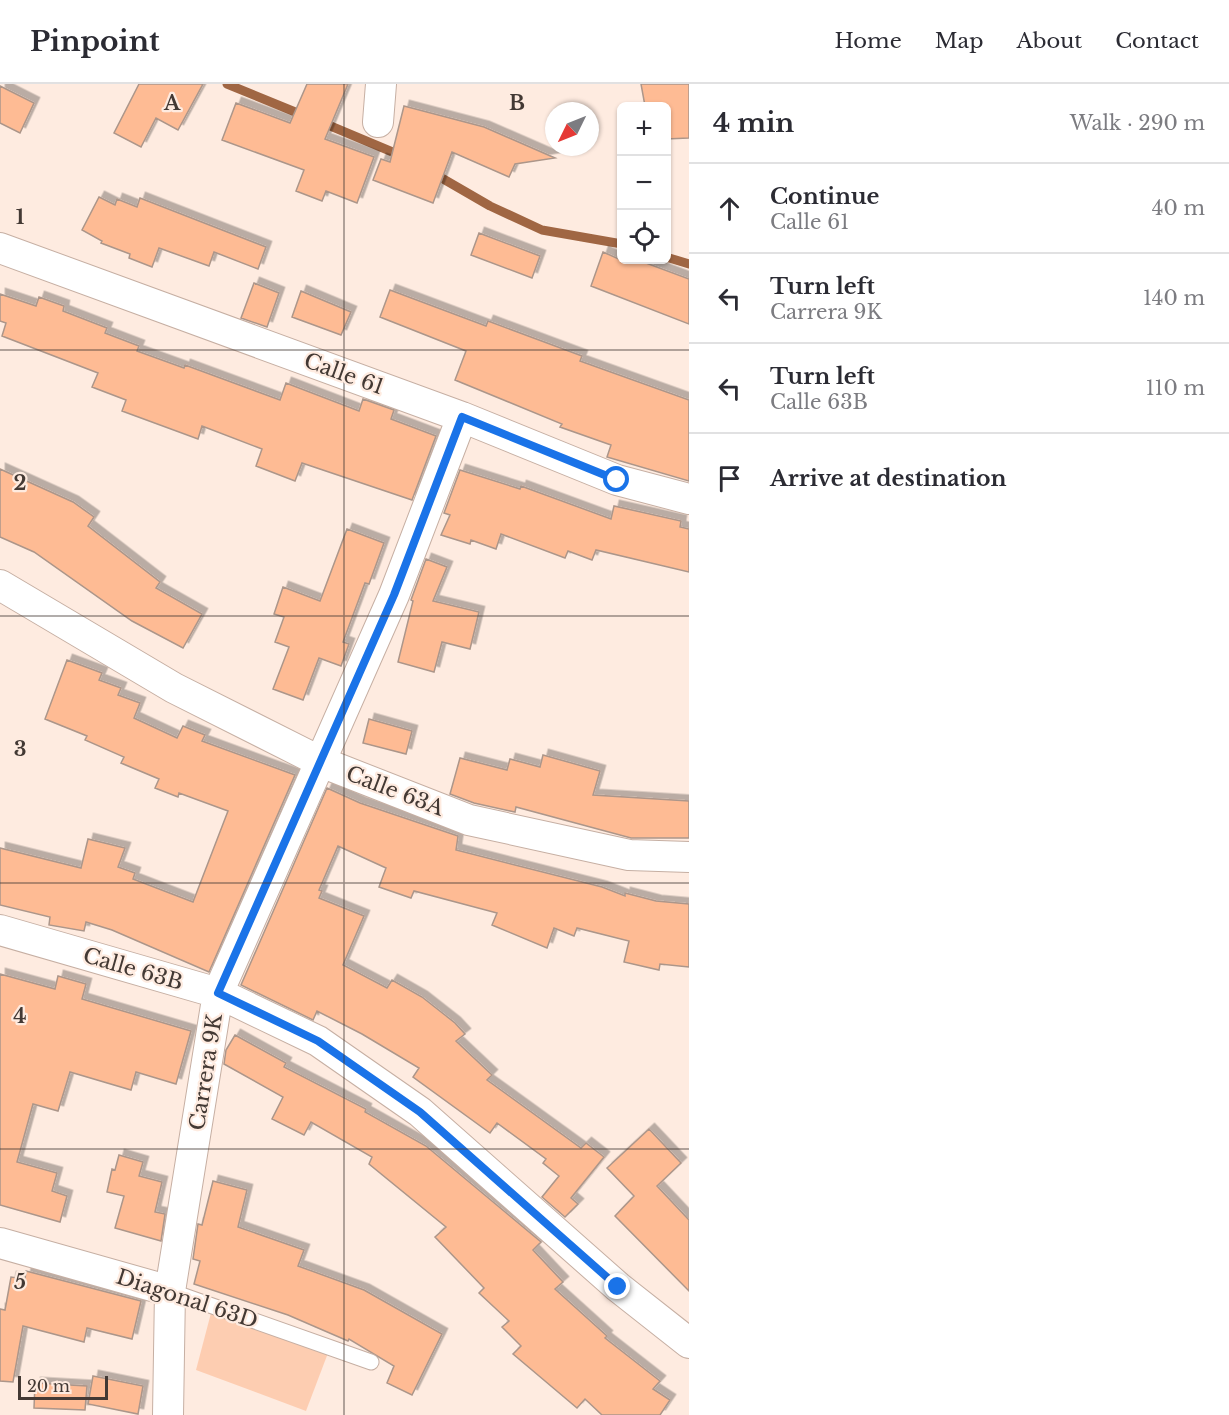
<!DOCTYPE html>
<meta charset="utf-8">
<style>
:root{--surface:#fff;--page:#f7f7f7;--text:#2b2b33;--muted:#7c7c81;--line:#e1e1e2}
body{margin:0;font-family:"Libre Baskerville",serif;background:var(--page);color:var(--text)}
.controls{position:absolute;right:18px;top:18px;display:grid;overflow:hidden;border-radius:9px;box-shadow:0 2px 4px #0004}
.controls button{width:54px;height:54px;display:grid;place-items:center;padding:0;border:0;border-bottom:2px solid var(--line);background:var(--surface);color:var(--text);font:30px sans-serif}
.compass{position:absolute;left:545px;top:18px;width:54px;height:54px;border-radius:50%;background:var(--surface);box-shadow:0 2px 4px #0004;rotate:227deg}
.scale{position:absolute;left:18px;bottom:15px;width:90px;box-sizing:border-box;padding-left:6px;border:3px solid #433934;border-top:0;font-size:16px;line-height:21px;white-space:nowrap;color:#433934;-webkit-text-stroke:4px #feebe0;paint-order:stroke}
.stop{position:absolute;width:18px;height:18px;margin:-14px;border:4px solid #1a73e8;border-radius:50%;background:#fff}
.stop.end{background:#1a73e8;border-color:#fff;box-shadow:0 2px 6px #0008}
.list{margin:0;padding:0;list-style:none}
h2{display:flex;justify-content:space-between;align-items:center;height:78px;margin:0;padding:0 24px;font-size:26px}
h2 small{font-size:20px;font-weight:400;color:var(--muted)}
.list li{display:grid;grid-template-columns:39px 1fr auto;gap:18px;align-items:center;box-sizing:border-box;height:90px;padding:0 24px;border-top:2px solid var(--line)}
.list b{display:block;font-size:22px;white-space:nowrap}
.list p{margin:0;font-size:20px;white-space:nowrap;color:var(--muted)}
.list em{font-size:20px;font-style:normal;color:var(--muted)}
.icon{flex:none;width:33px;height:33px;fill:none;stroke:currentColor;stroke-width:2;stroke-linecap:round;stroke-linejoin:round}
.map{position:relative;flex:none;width:689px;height:1331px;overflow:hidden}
header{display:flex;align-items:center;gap:36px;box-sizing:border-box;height:84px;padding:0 30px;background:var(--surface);border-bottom:2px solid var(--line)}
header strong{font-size:28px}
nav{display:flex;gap:33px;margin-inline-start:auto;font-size:21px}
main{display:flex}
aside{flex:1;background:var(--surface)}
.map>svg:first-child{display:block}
</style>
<header>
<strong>Pinpoint</strong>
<nav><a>Home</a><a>Map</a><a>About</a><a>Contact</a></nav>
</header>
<main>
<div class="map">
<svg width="689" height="1331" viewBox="0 0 689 1331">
<defs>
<filter id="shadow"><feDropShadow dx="5.5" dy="-5.5" stdDeviation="0" flood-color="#0004"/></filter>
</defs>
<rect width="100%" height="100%" fill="#feebe0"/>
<path fill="#fdcdb1" d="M211 1229 328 1269 306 1327 196 1286Z"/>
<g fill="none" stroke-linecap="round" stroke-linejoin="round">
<path stroke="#a06643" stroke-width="9" d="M227 0 305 32
M321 38 402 72
M433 89 490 122 542 146 622 160
M666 173 689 180"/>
</g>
<path fill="#febb94" stroke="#ac968a" stroke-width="1.5" filter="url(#shadow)" d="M139 0H203L178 46 156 34 141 63 114 49Z
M307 0H348L325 55 374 73 357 119 326 107 322 117 296 107 304 86 222 56 236 19 290 39Z
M641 0H689V54L666 55V22H645Z
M0 2 34 19 20 49 0 39Z
M404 22 484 43 555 74 515 80 509 93 452 68 433 119 373 96 381 75 390 78Z
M99 113 115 121 117 115 137 123 140 114 266 163 258 185 214 168 209 182 159 164 152 183 129 174 130 170 101 159 102 157 82 146Z
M479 149 540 172 532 194 471 171Z
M603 168 621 176H638L689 195V240L591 202Z
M254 199 279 209 267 243 241 234Z
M390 206 486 242 488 237 582 272 580 277 689 316V397L607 373 611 361 560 343 562 340 455 296 466 267 380 233Z
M301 207 351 228 341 251 292 233Z
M0 210 36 222 39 213 64 222 63 227 107 244 105 249 139 262 137 267 184 284 185 281 280 316 286 299 359 327 363 315 394 326 391 335 436 352 412 416 302 379 295 397 256 382 262 365 202 342 198 355 122 327 126 316 92 303 98 289 2 252 6 239 0 237Z
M0 385 73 418 94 433 88 442 160 498 156 504 202 530 183 564 132 537 34 468 0 453Z
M460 386 520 405 521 402 611 435 614 422 681 437 680 443 689 445V488L596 466 592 476 568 467 565 474 501 450 496 465 471 456 470 460 441 451 450 431 444 429Z
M347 445 384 459 369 500 365 499 343 558 349 560 341 582 319 574 303 616 273 605 289 563 275 558 284 533 274 530 283 503 320 517Z
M426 475 447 483 433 517 479 528 470 565 442 558 434 588 398 578 413 517 411 516Z
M67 576 102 589 99 596 121 604 118 611 140 619 134 634 177 654 183 642 205 651 202 657 295 691 209 888 112 846 86 838 84 847 49 841 50 833 0 821V764L81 784 88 755 125 764 118 783 135 789 133 795 193 818 228 727 179 709 178 713 155 704 159 695 121 679 124 673 85 656 87 652 45 635Z
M369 635 412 647 406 670 363 659Z
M543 671 600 687 593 711 689 717V754H631L516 723 515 728 474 719 450 710 460 674 507 686 510 675 540 683Z
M327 704 360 719 458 752 456 766 602 803 625 812V809L656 817 689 820V883L660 880 659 886 624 878 629 857 577 844 574 852 554 844 547 864 492 841 497 829 414 807 411 814 379 803 386 784 338 762 319 806 322 807 319 814 364 832 343 881 387 904 392 896 422 913 455 939 465 950 456 957 492 991 487 996 581 1064 586 1059 604 1073 571 1114 578 1120 565 1133 542 1113 559 1092 543 1079 546 1075 497 1039 490 1049 413 993 419 984 362 950 317 927 313 936 241 901Z
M0 890 55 905 58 892 86 900 82 915 191 947 176 1000 136 988 131 1006 70 988 58 1027 33 1020 17 1078 57 1089 52 1107 67 1112 60 1138 0 1121Z
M235 951 286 979 284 983 366 1025 365 1028 426 1062 541 1158 533 1166 563 1198 555 1205 607 1252 605 1254 660 1297 653 1305 670 1316 660 1331H602L585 1315 577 1324 513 1270 521 1262 502 1243 509 1237 479 1209 484 1204 435 1153 446 1143 369 1080 372 1073 311 1038 304 1051 272 1035 283 1013 224 980 226 966Z
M649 1045 681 1079 657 1102 689 1136V1207L615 1132 634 1112 607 1084Z
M119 1071 143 1078 139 1092 162 1098 155 1128 165 1130 161 1157 115 1144 124 1112 107 1108 112 1085 115 1086Z
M213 1097 247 1106 238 1143 304 1166 298 1182 364 1206 442 1250 412 1311 387 1299 394 1282 349 1255 348 1257 288 1231 194 1200 200 1177 193 1175 198 1140 202 1141Z
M26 1187 141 1217 132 1255 87 1244 84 1258 23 1242 13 1298 0 1297V1225L5 1226 11 1193 25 1195Z
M93 1292 143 1302 138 1330 88 1320Z
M35 1299 87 1302 85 1326 34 1324Z"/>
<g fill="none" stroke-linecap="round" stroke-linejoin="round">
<g stroke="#c6afa3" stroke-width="17">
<path id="lane" d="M170 1207 371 1278"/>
</g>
<g stroke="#c6afa3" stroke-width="32">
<path id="street" d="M378 38 381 0
M0 164 462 333 617 396 689 415
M0 501 174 604 321 678 469 736 629 771 689 773
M0 846 218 909 318 957 420 1028 618 1203 689 1259
M0 1159 170 1207
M168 1331 170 1207 218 909 394 511 462 333"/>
</g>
<use href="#lane" stroke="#fff" stroke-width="15"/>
<use href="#street" stroke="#fff" stroke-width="30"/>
</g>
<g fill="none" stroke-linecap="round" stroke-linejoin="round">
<path stroke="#1a73e8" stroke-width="8" d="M617 396 462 333 394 511 218 909 318 957 420 1028 618 1203"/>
</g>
<path fill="none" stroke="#433934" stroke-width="1.5" stroke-opacity="0.55" d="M344 0V1331M0 266H689M0 532H689M0 799H689M0 1065H689"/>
<g text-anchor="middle" stroke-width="4.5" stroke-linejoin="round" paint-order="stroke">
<g font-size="21" fill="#433934" stroke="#feebe0">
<text transform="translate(344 290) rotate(20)" y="7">Calle 61</text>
<text transform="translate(395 707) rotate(21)" y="7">Calle 63A</text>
<text transform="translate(133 885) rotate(16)" y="7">Calle 63B</text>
<text transform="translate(206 988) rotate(-81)" y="7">Carrera 9K</text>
<text transform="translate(187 1215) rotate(18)" y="7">Diagonal 63D</text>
</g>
</g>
<g font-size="20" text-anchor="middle" font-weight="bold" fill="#433934" stroke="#feebe0" stroke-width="4.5" stroke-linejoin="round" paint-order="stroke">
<text x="172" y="26">A</text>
<text x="517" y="26">B</text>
<text x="20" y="140">1</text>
<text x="20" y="406">2</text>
<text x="20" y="672">3</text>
<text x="20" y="939">4</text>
<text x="20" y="1205">5</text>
</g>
</svg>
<div class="controls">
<button>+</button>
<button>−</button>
<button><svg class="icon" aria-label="locate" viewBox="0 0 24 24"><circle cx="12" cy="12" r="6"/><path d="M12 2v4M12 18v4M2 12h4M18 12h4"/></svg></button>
</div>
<svg class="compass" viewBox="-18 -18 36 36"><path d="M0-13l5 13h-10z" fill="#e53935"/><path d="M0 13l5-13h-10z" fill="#7c7c81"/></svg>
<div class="scale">20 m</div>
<div class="stop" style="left:617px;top:396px"></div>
<div class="stop end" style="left:618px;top:1203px"></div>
</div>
<aside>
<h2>4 min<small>Walk · 290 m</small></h2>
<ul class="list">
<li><svg class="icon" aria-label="ahead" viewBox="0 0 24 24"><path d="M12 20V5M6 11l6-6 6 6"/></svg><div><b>Continue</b><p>Calle 61</p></div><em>40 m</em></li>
<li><svg class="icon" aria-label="left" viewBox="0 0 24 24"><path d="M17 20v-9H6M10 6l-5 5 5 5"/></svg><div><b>Turn left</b><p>Carrera 9K</p></div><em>140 m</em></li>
<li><svg class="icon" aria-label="left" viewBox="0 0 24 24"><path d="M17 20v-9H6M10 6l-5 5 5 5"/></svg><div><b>Turn left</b><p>Calle 63B</p></div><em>110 m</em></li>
<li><svg class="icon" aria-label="arrive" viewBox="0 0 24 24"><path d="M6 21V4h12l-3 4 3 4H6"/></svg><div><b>Arrive at destination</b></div></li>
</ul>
</aside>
</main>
